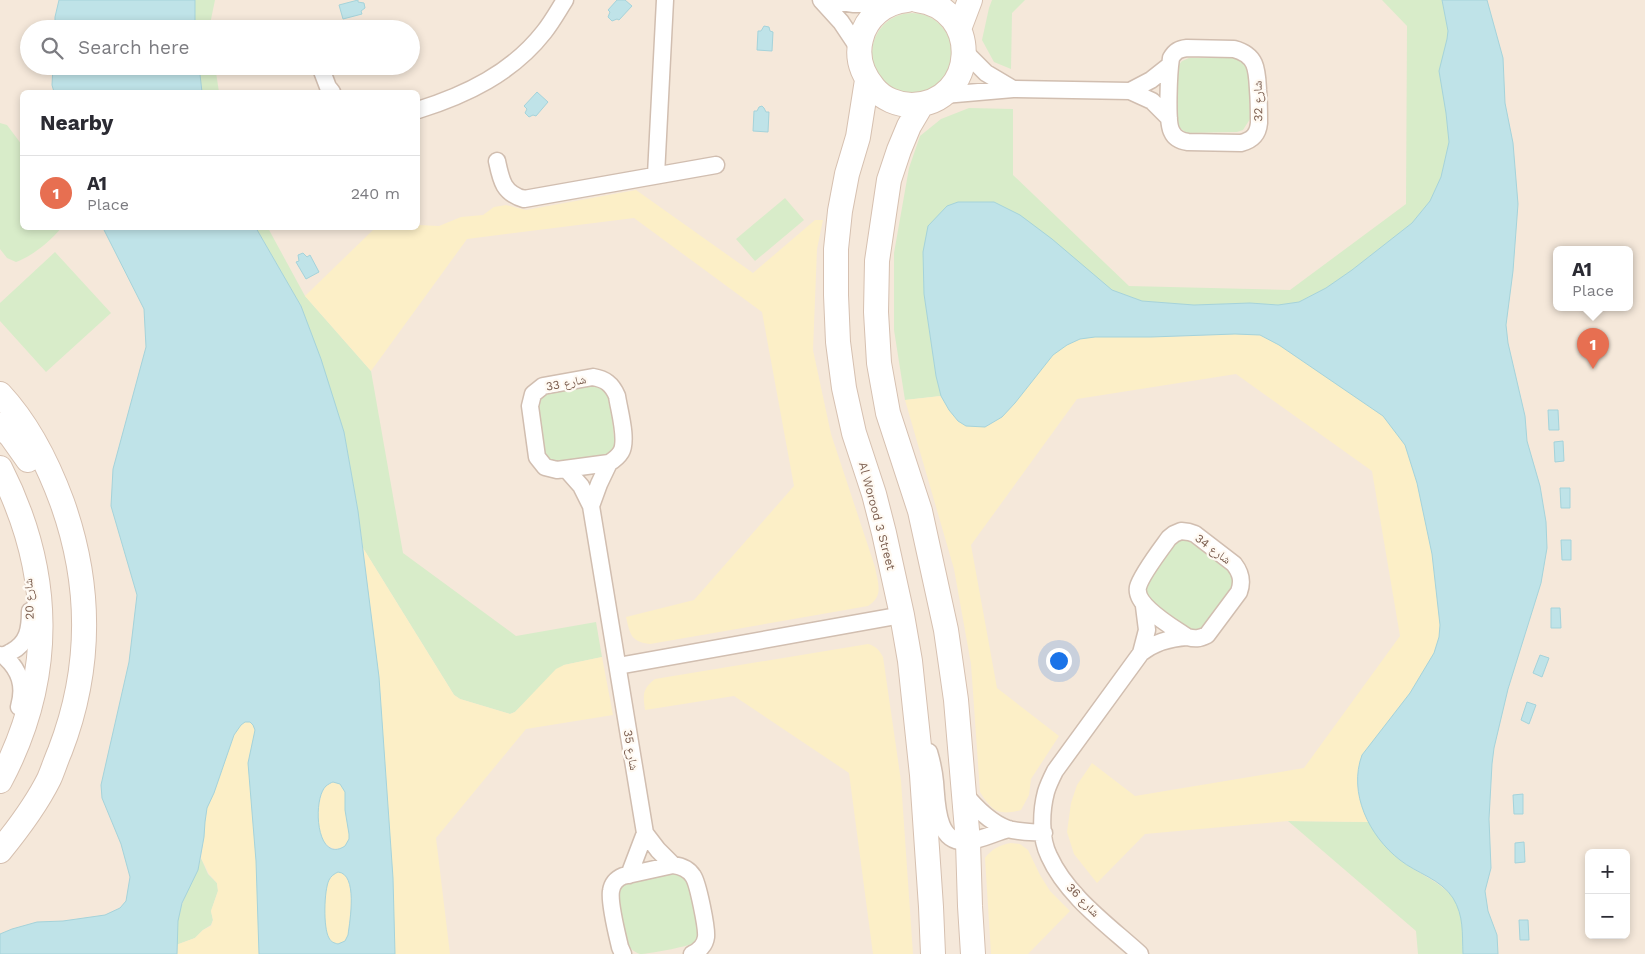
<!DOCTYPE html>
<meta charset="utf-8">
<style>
:root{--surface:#fff;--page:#f7f7f7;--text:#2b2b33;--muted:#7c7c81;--line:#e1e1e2;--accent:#e76f51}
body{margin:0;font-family:"Work Sans","Noto Naskh Arabic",sans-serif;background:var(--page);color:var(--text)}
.controls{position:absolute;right:15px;bottom:15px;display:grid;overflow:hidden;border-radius:8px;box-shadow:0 2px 8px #0003}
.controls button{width:45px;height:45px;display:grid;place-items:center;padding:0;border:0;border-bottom:1px solid var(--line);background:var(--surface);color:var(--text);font:25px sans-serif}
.you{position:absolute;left:1058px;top:660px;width:18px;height:18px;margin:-12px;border:4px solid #fff;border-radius:50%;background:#1a73e8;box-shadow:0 0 0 8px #1a73e833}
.badge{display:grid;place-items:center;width:32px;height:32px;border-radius:50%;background:var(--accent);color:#fff;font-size:16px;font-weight:700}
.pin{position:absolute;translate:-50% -41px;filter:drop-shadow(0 1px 2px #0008)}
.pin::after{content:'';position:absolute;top:26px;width:18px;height:15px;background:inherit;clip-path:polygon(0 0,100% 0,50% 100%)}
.popup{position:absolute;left:1553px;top:246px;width:80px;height:65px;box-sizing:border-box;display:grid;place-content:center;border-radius:8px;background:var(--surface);filter:drop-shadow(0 1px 4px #0005);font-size:16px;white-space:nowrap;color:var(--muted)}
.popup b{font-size:19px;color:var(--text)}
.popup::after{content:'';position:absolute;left:50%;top:100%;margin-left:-10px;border:10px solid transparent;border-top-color:var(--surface)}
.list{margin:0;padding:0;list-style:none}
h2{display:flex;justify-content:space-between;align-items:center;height:65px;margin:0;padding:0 20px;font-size:21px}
h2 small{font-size:16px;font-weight:400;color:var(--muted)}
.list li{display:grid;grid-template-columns:32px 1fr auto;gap:15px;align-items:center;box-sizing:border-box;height:75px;padding:0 20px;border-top:1px solid var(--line)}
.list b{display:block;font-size:19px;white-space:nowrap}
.list p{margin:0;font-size:16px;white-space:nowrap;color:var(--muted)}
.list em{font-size:16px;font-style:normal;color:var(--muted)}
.icon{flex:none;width:28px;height:28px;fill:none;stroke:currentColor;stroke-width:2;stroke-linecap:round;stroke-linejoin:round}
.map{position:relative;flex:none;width:1645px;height:954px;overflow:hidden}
.search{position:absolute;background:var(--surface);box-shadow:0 2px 8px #0003;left:20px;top:20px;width:400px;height:55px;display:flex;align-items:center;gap:12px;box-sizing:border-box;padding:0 18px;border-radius:28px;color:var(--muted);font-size:19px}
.panel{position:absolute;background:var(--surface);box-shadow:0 2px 8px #0003;left:20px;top:90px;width:400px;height:140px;border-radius:8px}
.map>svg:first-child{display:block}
</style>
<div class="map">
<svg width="1645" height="954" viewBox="0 0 1645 954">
<rect width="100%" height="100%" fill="#fdf6ec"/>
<path fill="#f5e8da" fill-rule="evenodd" d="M0 0H1645V954H0ZM29 29H411V66H29ZM22 92H418V228H22ZM1557 250H1629V308H1557ZM1589 853H1626V935H1589Z"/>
<path fill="#d8ecc9" d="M195 0H215L209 29H195Z
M992 0H1025L1012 13 1011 69 994 62 982 40 989 8Z
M1382 0H1442L1448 31 1446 46V113L1449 142 1441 177 1430 201 1412 223 1352 270 1326 288 1299 302 1278 305 1250 303 1194 305 1142 301 1112 290 1076 261 924 294 936 376 941 396 905 400 894 330V253L909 168 920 136 941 119 969 108 1013 109V175L1129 286 1290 290 1406 204 1407 26Z
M872 53a40 40 0 1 1 80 0a40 40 0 1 1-80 0Z
M1189 58H1237L1243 60 1249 72 1250 119 1243 130 1237 132 1187 133C1180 129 1178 126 1176 118L1177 67 1182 61Z
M199 66H215L219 92H202Z
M0 123 7 125 22 145V228H61C50 242 32 256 16 262L7 258 0 249Z
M785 198 804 220 755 261 736 239Z
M256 228H268L305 296 371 371 403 553 516 636 596 622 602 657 564 665 515 712 510 714 460 699 454 695 363 548 358 511 344 432 301 306Z
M55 252 111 313 46 372 0 321V303Z
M596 384 602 386 610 397 615 448 611 454 557 464 545 459 536 405 542 394Z
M1187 539 1194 541 1233 570 1237 582 1206 626 1194 630 1188 629 1148 599C1140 582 1164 558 1175 544L1179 540Z
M1288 821 1369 822C1378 836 1386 850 1400 860 1421 877 1455 885 1461 915 1464 928 1463 942 1463 954H1418L1416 931Z
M201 858 208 874 217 883 218 891 211 911 213 920 211 925 203 930 195 938 176 945C177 931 177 916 183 902 189 886 196 876 201 858Z
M675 873H681L688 878 700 932 695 943C685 947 649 954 640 954 634 952 631 949 627 944L618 895C620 887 623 884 631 881Z"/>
<path fill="#fcefc7" d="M636 190 753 273 815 220H823L817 249 813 350 831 434 875 567C878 583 884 596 868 606L650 644C631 642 630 634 626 617L694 600 794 486 762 312 634 218 467 239 371 371 305 296 373 230 393 228H418V225L439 226 461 217 483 215 494 207 506 205 526 210Z
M1235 334 1260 335 1279 345 1383 416 1405 445 1417 483 1432 554 1440 625 1439 637 1434 653 1410 693 1362 755C1353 781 1357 798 1369 822L1288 821 1145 834 1097 883 1074 854 1067 832 1071 803 1077 785 1092 763 1135 796 1304 768 1400 636 1372 471 1236 374 1077 399 971 545 997 688 1059 736 1031 779 1029 795 1021 810C998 816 992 811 980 792L971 664 954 569 905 400 941 396 949 410 985 427C1018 411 1028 380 1052 356 1060 348 1072 341 1082 339 1104 333 1128 337 1151 337 1179 337 1207 335 1235 334Z
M363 548 454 695 460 699 510 714 515 712 556 669 564 665 602 657 613 715 526 729 436 838 450 954H395L393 878 379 677Z
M868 644C876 646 879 650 883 657L901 781 913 954H873L849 773 734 696 645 710C643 695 642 689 655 679Z
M245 722H250L253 725 255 730 248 763 256 861 259 954H177L176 945 195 938 203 930 211 926 213 920 211 911 218 891 217 883 209 874 201 858 204 837 205 822 207 808 214 793 234 735 237 729Z
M333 782 340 784 345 792V810L349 834V839L345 846C340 849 336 850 330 847 315 839 316 802 324 789 326 785 330 784 333 782Z
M1011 843 1020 844 1028 850 1040 875 1050 891 1070 911 1028 954H991L985 858C992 849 999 845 1011 843Z
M338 872C358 874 349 920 348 935L345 941 338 944C334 943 331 942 329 938 323 928 324 890 329 880 331 876 334 874 338 872Z"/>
<path fill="#bfe3e8" stroke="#a5d3da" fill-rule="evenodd" d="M59 0H195V29H55V17Z
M358 0V2L364 3 365 8 361 11 362 14 343 19 339 5Z
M617 0H625L632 6 619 20 617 19 612 21 608 17 610 12 608 10Z
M1442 0H1487L1503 58 1505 103 1513 143 1518 204 1513 271 1506 325 1508 343 1525 416 1527 441 1540 486 1546 522 1547 548 1541 583 1508 689 1494 748 1492 764 1489 819 1491 868 1485 891 1488 911 1497 935 1498 954H1463C1462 933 1464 916 1453 898 1441 879 1416 873 1400 860 1369 836 1348 793 1362 755L1410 693 1434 653 1439 637 1440 625 1432 554 1417 483 1405 445 1383 416 1279 345 1260 335 1235 334 1151 337H1095L1080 339 1067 345 1053 355 1015 403 1002 417 985 427 966 426 958 421 949 410 941 396 936 376 924 294 923 252 928 226 947 206 958 202H994L1020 215 1052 239 1112 290 1142 301 1194 305 1250 303 1278 305 1299 302 1326 288 1352 270 1412 223 1430 201 1441 177 1449 142 1446 113 1439 71 1447 39 1448 31Z
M764 26 769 27 770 31 773 32 772 51 757 50 758 31H761Z
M53 66H199L202 92H54L52 85Z
M537 92 548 102 536 116 533 115 529 117 525 113 527 109 524 106Z
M762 106 764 108 766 112H769L768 132 753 131 754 111H757L759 107Z
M103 228H256L301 306 321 359 344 432 358 511 379 677 393 878 395 954H259L256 861 248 763 255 730 253 725 250 722H245L241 725 234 735 214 793 207 808 205 822 204 837 198 870 182 903 178 921 177 954H0V934L12 929 37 922 63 921 105 915 120 908 126 901 130 877 121 844 102 798 101 785 129 662 137 595 111 506 113 469 146 347 144 309ZM333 782 340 784 345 792V810L349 834V839L345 846C316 865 312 799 326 786 327 785 332 782 333 782ZM338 872C358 874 350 920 348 935L345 941 338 944C334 943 331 942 329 938 323 928 324 890 329 880 331 876 334 874 338 872Z
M303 253 307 257 310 255 319 272 306 279 296 262 299 261 298 255Z
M1548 410H1558L1559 430H1549Z
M1563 441 1564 461 1555 462 1554 442Z
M1560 488H1570V508H1561Z
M1561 540H1571V560H1562Z
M1551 608H1560L1561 628H1551Z
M1540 655 1549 658 1542 677 1533 673Z
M1527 702 1536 705 1529 724 1521 720Z
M1523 794V814H1514L1513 795Z
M1524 842 1525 862 1515 863V843Z
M1519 920H1528L1529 940H1520Z"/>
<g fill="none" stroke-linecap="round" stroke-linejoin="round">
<g stroke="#d1beb0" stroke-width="19">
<path id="street" d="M821 0 841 22 859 49
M828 0 854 4H889
M1187 48 1234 49C1257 55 1257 70 1258 90 1259 101 1259 112 1259 123 1258 134 1253 140 1241 143L1188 142C1181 141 1175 139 1172 132 1166 123 1169 71 1171 58 1175 51 1179 49 1187 48Z
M965 52 986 73 1013 89
M320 66 328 87 332 92
M1130 91 1151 80 1170 65
M944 95 1013 89 1130 91 1152 101 1169 118
M418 110C466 95 512 73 544 32 552 22 558 11 565 0
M497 161C501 180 503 193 524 199L716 165
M656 175 665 0
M593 377C605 379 612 384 617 396 619 410 628 440 621 452 618 457 614 460 609 463L557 470 545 467 537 457 530 406 533 394 543 386Z
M566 469 581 486 591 506 645 833 658 850 673 865
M591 506 599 484 609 463
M1181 531 1189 532 1195 534 1234 564C1241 573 1243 581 1239 592L1207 635C1199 639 1195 639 1187 637 1173 627 1134 606 1138 587 1141 575 1161 549 1169 538L1174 534Z
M1141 653C1155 642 1169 638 1187 637
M0 655C5 656 7 654 11 652 28 643 30 629 30 611
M4 656C20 670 25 686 19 707
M618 666 902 615
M929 752C932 762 934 772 935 782 937 804 936 845 968 841 982 840 996 832 1009 829
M963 792C975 807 989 822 1008 829 1019 832 1032 832 1044 833
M629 875 645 833
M623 954 620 947C617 934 609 903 611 891 612 884 616 879 623 876L673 865C681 866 688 868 693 876 698 883 707 928 706 937 705 945 699 951 692 954
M1140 954C1108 925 1067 896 1049 856 1040 838 1041 811 1046 792 1048 785 1052 777 1055 771L1141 653 1147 630 1144 606"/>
</g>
<g stroke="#d6c0b0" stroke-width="26">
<path id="secondary" d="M907 0C885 2 866 17 861 39 856 58 862 74 874 88 883 99 898 105 912 105 978 103 982 8 917 0
M959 29 970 0
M867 80 858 137 847 174 840 211 836 249V295L838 342 844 388 854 433 874 494 884 533 902 615 910 661 922 775 931 907 933 954
M922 104 909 126 899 150 889 180 877 261 876 312 879 363 888 413 920 511 946 630 956 700 968 842 970 906 973 954
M0 394C28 424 48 464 62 502 92 586 92 668 60 751 56 760 53 770 49 779 36 805 18 829 0 851
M0 425 11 436 28 460
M0 468C53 572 55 678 0 781"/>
</g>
<use href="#street" stroke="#fff" stroke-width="16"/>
<use href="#secondary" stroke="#fff" stroke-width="24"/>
</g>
<g text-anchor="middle" stroke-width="4.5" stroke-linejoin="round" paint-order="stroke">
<g font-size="12" fill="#7a5c4d" stroke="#fffaf3">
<text transform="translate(1258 101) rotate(-91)" y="4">شارع 32</text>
<text transform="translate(566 383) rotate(-11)" y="4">شارع 33</text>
<text transform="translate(877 516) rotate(75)" y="4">Al Worood 3 Street</text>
<text transform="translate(1213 549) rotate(37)" y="4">شارع 34</text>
<text transform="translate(29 599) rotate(-92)" y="4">شارع 20</text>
<text transform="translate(631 750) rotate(81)" y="4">شارع 35</text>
<text transform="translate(1083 900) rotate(46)" y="4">شارع 36</text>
</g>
</g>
</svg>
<div class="controls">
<button>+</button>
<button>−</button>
</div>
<div class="you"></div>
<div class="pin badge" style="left:1593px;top:369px">1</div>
<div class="popup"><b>A1</b>Place</div>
<div class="search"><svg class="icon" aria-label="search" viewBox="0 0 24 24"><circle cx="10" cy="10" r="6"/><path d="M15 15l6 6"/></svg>Search here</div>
<section class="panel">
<h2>Nearby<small></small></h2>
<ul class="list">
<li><span class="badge">1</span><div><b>A1</b><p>Place</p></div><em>240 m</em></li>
</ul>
</section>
</div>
